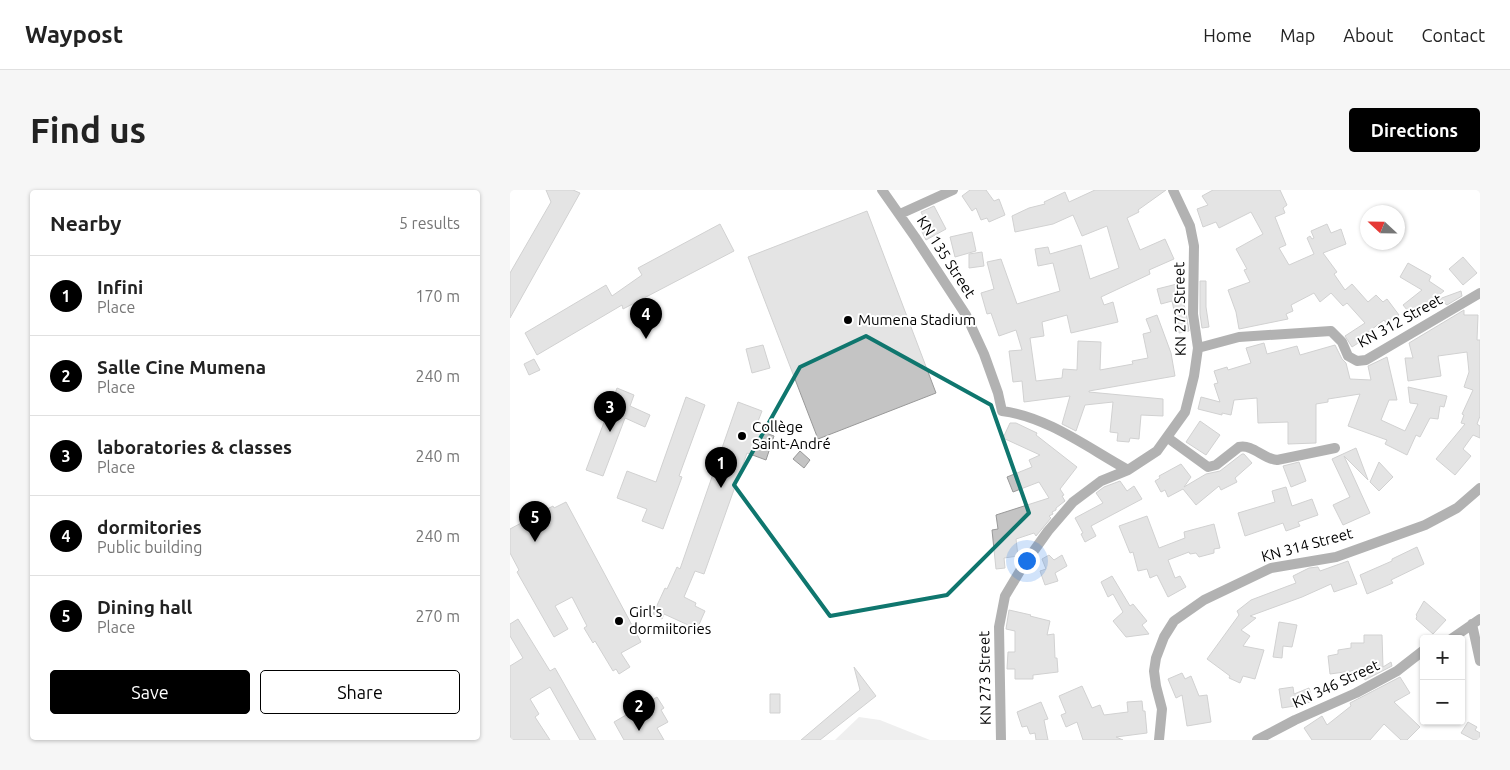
<!DOCTYPE html>
<meta charset="utf-8">
<style>
:root{--surface:#fff;--page:#f6f6f6;--text:#222;--muted:#767676;--line:#e0e0e0;--accent:#000}
body{margin:0;font-family:Ubuntu,sans-serif;background:var(--page);color:var(--text)}
.controls{position:absolute;right:15px;bottom:15px;display:grid;overflow:hidden;border-radius:5px;box-shadow:0 1px 4px #0004}
.controls button{width:45px;height:45px;display:grid;place-items:center;padding:0;border:0;border-bottom:1px solid var(--line);background:var(--surface);color:var(--text);font:25px sans-serif}
.compass{position:absolute;left:850px;top:15px;width:45px;height:45px;border-radius:50%;background:var(--surface);box-shadow:0 1px 4px #0004;rotate:292deg}
.you{position:absolute;left:516px;top:370px;width:18px;height:18px;margin:-12px;border:4px solid #fff;border-radius:50%;background:#1a73e8;box-shadow:0 0 0 8px #1a73e833}
.badge{display:grid;place-items:center;width:32px;height:32px;border-radius:50%;background:var(--accent);color:#fff;font-size:16px;font-weight:700}
.pin{position:absolute;translate:-50% -41px;filter:drop-shadow(0 1px 2px #0008)}
.pin::after{content:'';position:absolute;top:26px;width:18px;height:15px;background:inherit;clip-path:polygon(0 0,100% 0,50% 100%)}
.list{margin:0;padding:0;list-style:none}
h2{display:flex;justify-content:space-between;align-items:center;height:65px;margin:0;padding:0 20px;font-size:21px}
h2 small{font-size:16px;font-weight:400;color:var(--muted)}
.list li{display:grid;grid-template-columns:32px 1fr auto;gap:15px;align-items:center;box-sizing:border-box;height:80px;padding:0 20px;border-top:1px solid var(--line)}
.list b{display:block;font-size:19px;white-space:nowrap}
.list p{margin:0;font-size:16px;white-space:nowrap;color:var(--muted)}
.list em{font-size:16px;font-style:normal;color:var(--muted)}
.actions{display:flex;gap:10px;padding:15px 20px}
.actions a{flex:1;padding:11px 0;border:1px solid var(--accent);border-radius:5px;text-align:center;font-size:18px;color:var(--accent)}
.actions .main{background:var(--accent);color:#fff}
.map{position:relative;flex:none;width:970px;height:550px;overflow:hidden;border-radius:5px}
header{display:flex;align-items:center;gap:30px;box-sizing:border-box;height:70px;padding:0 25px;background:var(--surface);border-bottom:1px solid var(--line)}
header strong{font-size:24px}
nav{display:flex;gap:28px;margin-inline-start:auto;font-size:18px}
.intro{display:flex;align-items:center;justify-content:space-between;box-sizing:border-box;height:120px;padding:0 30px}
h1{margin:0;font-size:35px}
.button{padding:12px 22px;border-radius:5px;background:var(--accent);color:#fff;font-size:18px;font-weight:700}
main{display:flex;gap:30px;padding:0 30px}
aside{flex:1;background:var(--surface);border-radius:5px;box-shadow:0 1px 4px #0004}
.map>svg:first-child{display:block}
</style>
<header>
<strong>Waypost</strong>
<nav><a>Home</a><a>Map</a><a>About</a><a>Contact</a></nav>
</header>
<div class="intro"><h1>Find us</h1><a class="button">Directions</a></div>
<main>
<aside>
<h2>Nearby<small>5 results</small></h2>
<ul class="list">
<li><span class="badge">1</span><div><b>Infini</b><p>Place</p></div><em>170 m</em></li>
<li><span class="badge">2</span><div><b>Salle Cine Mumena</b><p>Place</p></div><em>240 m</em></li>
<li><span class="badge">3</span><div><b>laboratories &amp; classes</b><p>Place</p></div><em>240 m</em></li>
<li><span class="badge">4</span><div><b>dormitories</b><p>Public building</p></div><em>240 m</em></li>
<li><span class="badge">5</span><div><b>Dining hall</b><p>Place</p></div><em>270 m</em></li>
</ul>
<div class="actions"><a class="main">Save</a><a>Share</a></div>
</aside>
<div class="map">
<svg width="970" height="550" viewBox="0 0 970 550">
<rect width="100%" height="100%" fill="#fff"/>
<path fill="#dcdcdc" d="M349 527 370 530 420 550H325Z"/>
<path fill="#c4c4c4" stroke="#999" d="M36 0H63L70 3 0 128V83L41 12Z
M460 0H476L484 11 489 9 495 25 479 32 477 28 471 30 466 18 462 21 452 6Z
M585 0H656L628 20 629 22 617 28 630 60 655 49 664 69 639 80 640 84 591 107 594 115 603 112 608 132 561 143 557 125 532 132 534 146 520 148 526 191 552 188 553 179 567 180 568 151 591 152 590 180 623 174 622 171 638 168 633 144 641 142 636 129 647 125 661 163 665 186 579 201V202L653 209V226L631 225 629 249 620 248 619 252 607 251 608 243 600 242 603 212 575 215 566 241 552 234 560 206 514 212 512 191 503 192 499 161 512 160 506 140 489 146 481 123 477 124 471 103 484 99 477 72 491 69 507 114 550 101 543 73 528 76 525 59 538 57 540 64 571 55 580 89 609 78 597 36 572 46 563 25 543 34 505 42 502 26 519 18 535 14 534 12 555 2 559 12Z
M703 0H770L777 15 773 18 775 23 765 27 776 55 769 58 779 75 804 64 797 48 800 46 802 49 804 48 801 41 817 34 821 43 831 39 836 54 813 63 827 82 824 84 835 100 842 94 858 112 866 105 873 112 877 109 889 125 877 134 874 130 857 143 859 146 842 157 835 146 855 133 837 113 833 116 821 103 810 112 804 103 781 115 783 121 776 124 778 129 729 139 726 122 718 100 740 92 734 80 737 79 726 59 753 44 741 22 709 38 706 32 693 37 687 19 698 15 692 6Z
M424 16 436 39 416 50 410 38 417 35 411 22Z
M357 21 426 203 308 249 238 67Z
M210 34 224 61 113 119 112 115 27 165 15 143 96 95 102 106 132 85 128 78Z
M462 42 466 61 445 67 440 47Z
M472 62 474 76 459 78V64Z
M953 67 967 83 953 95 939 79Z
M898 73 921 86 919 91 934 101 902 126 893 115 912 100 890 87Z
M690 91H696V117L699 137 692 138 690 124Z
M667 94 676 121 679 141 669 143 662 111 651 114 647 99Z
M951 101 952 106 937 115 929 109Z
M954 120V125H968L967 150H970V226L967 234 970 236V248L963 245 953 259 961 266 945 285 926 269 955 234 951 233 954 225 952 224 963 200 954 197 959 182 957 162 928 166 931 186 898 191 895 168H903L899 153Z
M754 153 757 164 787 156 790 165 825 155 832 169 836 173 840 189 861 190 858 176 877 167 887 210H879L871 230 895 241 908 214 900 213 898 197 937 206 934 217 930 216 928 229 920 228 910 247 906 245 897 265 875 254 877 250 838 236 850 204 818 209V212L806 214V253L778 254V232L748 233 747 208 724 210 721 225 712 223V225L688 219 691 207 710 212 704 194 708 193 704 181 717 177 718 180 741 173 736 158Z
M253 155 260 178 242 183 236 159Z
M24 169 30 180 19 185 14 174Z
M107 198 124 205 120 216 140 225 135 237 115 228 93 286 76 280Z
M176 207 195 215 169 286 172 287 153 339 132 331 137 319 107 308 117 281 146 292Z
M228 212 252 221 245 239 264 246 256 270 237 263 194 384 185 381 174 407 186 413 185 416 195 421 187 439 154 424 152 429 143 424 155 398 157 399 167 377 170 379Z
M690 231 710 245 696 265 676 252Z
M500 233H506L527 243 526 245 567 277 550 299 554 305 552 306 555 311 546 318V320L542 322 543 324 539 326 541 328 526 346 524 343 506 349 508 366 494 368 495 378 486 379 482 340 488 339 486 325 539 308 529 292 503 302 497 287 522 277 519 270 530 265 493 248Z
M846 258 858 290 834 266 860 323 833 335 823 315 840 307 822 269Z
M290 261 300 270 294 278 283 269Z
M732 264H734L742 273 725 288 727 292 711 300 709 296 686 315 673 299 658 307 655 300 651 302 645 291 650 288 649 286 671 274 681 287 674 297 696 284 710 281Z
M789 272 796 291 781 297 773 276Z
M869 272 883 287 869 301 860 292Z
M610 291 617 301 624 296 632 309 581 336 586 346 575 352 571 344 573 343 565 328 593 313 586 303 594 297Z
M776 297 782 316 802 309 808 325 788 332 790 336 776 341 773 333 735 346 728 323 765 312 762 301Z
M56 312 131 452 111 463 120 477 109 484 106 479 103 481 85 451 83 453 74 438 77 436 62 407 45 416 58 439 44 447 7 382 9 380 0 363V339L43 316 44 318Z
M637 326 649 358 675 348 674 342 704 334 710 358 704 359V363L689 367 686 363 680 364 679 362 658 370 665 388 670 386 676 397 658 407 647 385 640 388 637 379 628 381 623 362 620 363 609 336Z
M907 357 914 374 881 390 883 393 857 404 850 385 882 371V369Z
M539 365 544 370 552 365 557 376 545 383 548 391 535 395 530 381 536 379 532 369Z
M838 371 847 394 824 402 821 394 792 407 740 426 746 428 731 440 740 446 733 456 754 460 745 489 733 486 730 493 719 488 720 486 697 469 729 425 727 421 741 410 786 393 783 386 799 378 808 377 810 381Z
M602 386 620 416 623 414 637 431 632 435 639 444 616 447 603 431 613 422 603 404 598 407 591 392Z
M914 411 936 430 923 444 906 429 907 426 906 425Z
M499 420 521 425 520 426 540 431 537 445 544 444 545 468H547L548 482 523 485V489H505V479H497L498 462H505V441L496 439Z
M8 429 40 481 45 478 86 550H70L40 497 20 509 29 524 25 527 40 550H0V476L13 468 0 446V434Z
M769 432 787 435 782 457 773 456 772 468 763 467Z
M854 445H872L873 477 881 472 882 476 855 490 849 480 820 484 818 466 828 464V460L841 458V453H854Z
M344 477 366 506 310 550H291L350 500Z
M672 483 675 489 681 486 689 506 697 505 701 532 677 536 672 505 666 508 658 489Z
M890 487 900 503 884 512 910 537 897 550H891L874 534 860 550H802L794 538 812 526 817 535 841 516 840 513Z
M572 496 582 518 590 515 594 525 618 522 617 512 632 511 633 521H635L637 543 606 547 613 550H573L567 532 556 537 551 525 556 523 549 506Z
M783 497 784 504 799 498 803 511 791 515 772 518 769 499Z
M260 504H270V523H260Z
M147 507 154 518 151 520 158 532 147 538 154 550H114L104 532Z
M531 512 538 529 534 530 538 550H526L525 543 520 544 517 536 512 537 507 522Z
M958 532 967 537 965 540 970 543V550H964L951 543Z"/>
<g fill="none" stroke-linecap="round" stroke-linejoin="round">
<path stroke="#555" stroke-width="10" d="M372 0 405 47 456 125 474 164 488 203 492 221C538 227 578 258 618 280
M390 24 443 0
M688 158 729 147 821 141 832 152 838 166 847 171 856 170 970 103
M658 248 698 277 706 275 729 257C743 254 753 269 767 270L825 258
M962 434 970 471
M941 449 970 429
M491 550 489 437 495 406 513 376 538 341 563 312 591 291 618 280 647 261 675 222 684 186 688 158 683 124 684 56 680 36 663 0
M649 550 652 519 646 496 644 481 646 468 654 447 664 431 694 410 761 378 826 367 915 335 947 318 970 298
M747 550 785 530 846 503 887 481 914 460"/>
</g>
<path d="M0 0H970V550H0ZM356 146 481 215 519 323 437 405 320 426 224 295 290 177Z" fill="#fff" fill-opacity=".55" fill-rule="evenodd"/>
<path fill="none" stroke="#0f766e" stroke-width="4" stroke-linejoin="round" d="M356 146 481 215 519 323 437 405 320 426 224 295 290 177Z"/>
<g fill="#000" stroke="#fff" stroke-width="2">
<circle cx="338" cy="130" r="5"/>
<circle cx="232" cy="246" r="5"/>
<circle cx="109" cy="431" r="5"/>
</g>
<g text-anchor="middle" stroke-width="4" stroke-linejoin="round" paint-order="stroke">
<g font-size="15" fill="#000" stroke="#fff">
<text transform="translate(436 67) rotate(57)" y="5">KN 135 Street</text>
<text transform="translate(670 119) rotate(-91)" y="5">KN 273 Street</text>
<text transform="translate(890 131) rotate(-29)" y="5">KN 312 Street</text>
<text transform="translate(797 355) rotate(-15)" y="5">KN 314 Street</text>
<text transform="translate(475 488) rotate(-91)" y="5">KN 273 Street</text>
<text transform="translate(826 494) rotate(-25)" y="5">KN 346 Street</text>
</g>
<g font-size="15" fill="#000" stroke="#fff" text-anchor="start">
<text x="348" y="135">Mumena Stadium</text>
<text x="242" y="242">Collège<tspan x="242" dy="17">Saint-André</tspan></text>
<text x="119" y="427">Girl's<tspan x="119" dy="17">dormiitories</tspan></text>
</g>
</g>
</svg>
<div class="controls">
<button>+</button>
<button>−</button>
</div>
<svg class="compass" viewBox="-18 -18 36 36"><path d="M0-13l5 13h-10z" fill="#e53935"/><path d="M0 13l5-13h-10z" fill="#767676"/></svg>
<div class="you"></div>
<div class="pin badge" style="left:211px;top:298px">1</div>
<div class="pin badge" style="left:129px;top:541px">2</div>
<div class="pin badge" style="left:100px;top:242px">3</div>
<div class="pin badge" style="left:136px;top:149px">4</div>
<div class="pin badge" style="left:25px;top:352px">5</div>
</div>
</main>
